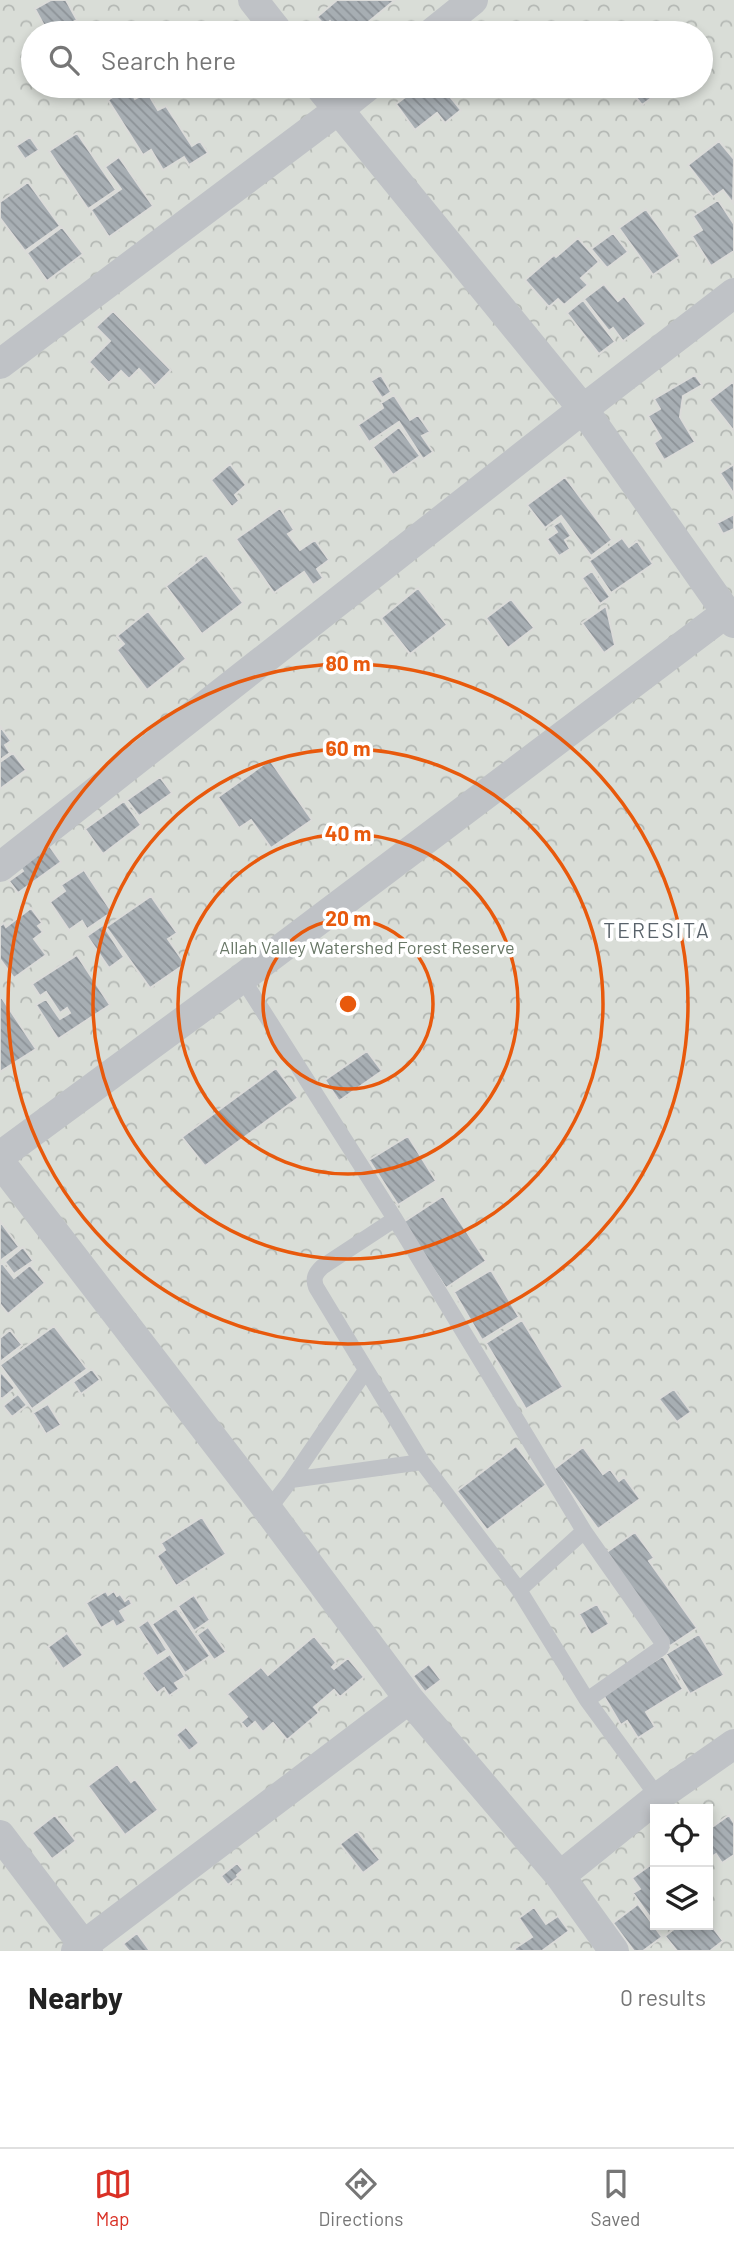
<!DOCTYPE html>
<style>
:root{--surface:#fff;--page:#f2f2f2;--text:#222;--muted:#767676;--line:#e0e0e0;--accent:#d93025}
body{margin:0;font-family:Barlow,sans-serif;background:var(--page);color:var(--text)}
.controls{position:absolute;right:21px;bottom:21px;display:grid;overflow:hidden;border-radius:0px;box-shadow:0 4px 10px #0003}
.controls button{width:63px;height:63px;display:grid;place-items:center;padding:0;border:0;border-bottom:2px solid var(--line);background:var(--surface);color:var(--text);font:35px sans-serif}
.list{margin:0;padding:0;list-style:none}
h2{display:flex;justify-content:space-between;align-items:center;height:91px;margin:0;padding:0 28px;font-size:30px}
h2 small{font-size:23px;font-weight:400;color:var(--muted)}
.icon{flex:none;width:38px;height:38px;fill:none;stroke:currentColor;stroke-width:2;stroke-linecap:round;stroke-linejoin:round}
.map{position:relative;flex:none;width:734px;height:1951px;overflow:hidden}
.search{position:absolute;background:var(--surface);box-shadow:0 4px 10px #0003;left:21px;right:21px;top:21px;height:77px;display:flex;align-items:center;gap:18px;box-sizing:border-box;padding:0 24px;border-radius:38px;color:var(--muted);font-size:26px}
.sheet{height:196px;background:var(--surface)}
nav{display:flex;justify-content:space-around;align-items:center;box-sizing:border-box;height:98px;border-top:2px solid var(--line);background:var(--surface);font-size:19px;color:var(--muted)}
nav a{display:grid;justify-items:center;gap:4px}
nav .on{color:var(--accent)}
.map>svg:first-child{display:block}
</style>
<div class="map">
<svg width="734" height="1951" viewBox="0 0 734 1951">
<defs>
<pattern id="forest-crowns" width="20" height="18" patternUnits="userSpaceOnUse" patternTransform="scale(1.75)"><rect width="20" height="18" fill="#d9ddd7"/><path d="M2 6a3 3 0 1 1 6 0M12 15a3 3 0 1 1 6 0" fill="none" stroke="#b4b8b4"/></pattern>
<pattern id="building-back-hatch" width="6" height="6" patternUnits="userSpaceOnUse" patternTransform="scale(1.75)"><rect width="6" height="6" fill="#a7aeb3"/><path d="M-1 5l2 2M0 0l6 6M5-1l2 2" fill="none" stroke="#8c9297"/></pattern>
</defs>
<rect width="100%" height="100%" fill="#f9f9f7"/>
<path fill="url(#forest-crowns)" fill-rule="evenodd" d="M0 0H734V1951H0ZM33 33H701V86H33ZM655 1809H708V1925H655Z"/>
<path fill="url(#building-back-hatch)" stroke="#dbdbd9" stroke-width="2" d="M51 0H66L77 20 53 33H48L35 9Z
M337 0H395L355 33H341L330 21 325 26 317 17Z
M420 86H432L438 93 444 89 461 110 445 123 437 113 415 130 396 104Z
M644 86H657L661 91 642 105 633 94Z
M128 87 135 99 147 92 158 110 166 106 192 146 200 141 208 153 189 165 184 157 163 170 151 150 143 155 108 100Z
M77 133 116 190 88 209 49 151Z
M30 137 39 150 25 159 16 146Z
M719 141 734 159 733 203 723 190 713 197 688 165Z
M119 157 153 206 109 237 91 210 121 189 105 167Z
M28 182 60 226 25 251 0 218V202Z
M718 200 734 224V251L711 266 692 236 702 230 693 216Z
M646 209 680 256 653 275 619 228Z
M62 227 83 254 47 281 27 253Z
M613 233 628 252 607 268 591 249Z
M578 238 599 262 581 278 588 285 564 305 558 299 549 307 525 280 554 255 556 257Z
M604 284 618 301 624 296 646 324 623 341 613 328 609 331 584 299Z
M583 300 615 342 599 354 567 313Z
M113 311 171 370 155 386 139 369 129 379 121 371 109 383 89 362 110 341 96 327Z
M381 375 391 392 382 398 371 381Z
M695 375 702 385 683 396 680 417 695 442 664 460 654 443 661 438 648 416 660 409 654 399Z
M734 381V431L709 400Z
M394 395 410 420 418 415 430 432 422 436 433 452 423 459 399 422 369 442 358 425 383 408 381 403Z
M399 427 420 456 393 475 373 447Z
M230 464 246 485 235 495 239 501 232 507 211 480Z
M734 464V494L720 473Z
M565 477 612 540 591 556 561 516 545 528 527 505Z
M280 508 294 530 288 534 300 550 315 540 329 560 317 569 323 578 313 585 304 572 274 593 236 539Z
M734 514V529L723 534 717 523Z
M561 521 571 536 565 540 570 549 559 556 547 539 557 532 553 526Z
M622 538 629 547 637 541 653 564 611 593 589 561Z
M206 555 243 603 202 634 166 586Z
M592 571 610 597 600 604 582 578Z
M418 588 447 625 410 654 381 618Z
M511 599 534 628 508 648 486 618Z
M606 606 615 645 604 653 582 623Z
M148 611 186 659 147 690 117 650 124 644 117 636Z
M0 726 11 741 5 745 10 753 0 760Z
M13 753 26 770 0 789V762Z
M270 760 312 820 271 848 251 820 239 828 218 797Z
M160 777 172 793 139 816 127 800Z
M124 801 141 825 103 854 85 829Z
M46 841 61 862 18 893 9 881 23 871 17 862Z
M84 870 112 912 87 929 82 921 69 930 50 902 65 891 61 885Z
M151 896 177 933 168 939 185 964 150 988 106 927Z
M31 908 42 923 38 926 43 932 34 939 46 955 14 978 0 959V926L4 923 6 927Z
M103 925 124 957 109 968 87 936Z
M77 955 110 1005 58 1039 36 1005 46 999 60 1019 70 1013 67 1008 60 1013 46 992 40 996 32 984Z
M0 995 36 1049 0 1072Z
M367 1051 382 1071 339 1101 325 1080Z
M276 1068 298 1098 205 1166 182 1137Z
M408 1136 436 1181 398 1205 369 1160Z
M443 1196 486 1261 446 1288 402 1223Z
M0 1221 19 1247 0 1261Z
M23 1247 33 1261 14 1274 5 1262Z
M2 1263 14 1278 30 1265 45 1283 8 1314 0 1304V1265Z
M491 1270 519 1317 482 1340 454 1292Z
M522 1320 563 1387 526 1409 486 1343Z
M54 1326 87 1369 32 1409 0 1365Z
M10 1330 22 1345 0 1362V1338Z
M92 1369 100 1380 81 1394 73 1382Z
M2 1373 15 1388 2 1399 0 1397V1374Z
M674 1389 691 1412 677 1422 659 1399Z
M18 1394 27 1405 12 1417 3 1406Z
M48 1404 61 1425 46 1434 33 1413Z
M516 1446 546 1485 487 1530 457 1491Z
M583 1447 603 1474 610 1469 619 1481 624 1477 640 1499 598 1529 554 1469Z
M202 1517 226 1554 176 1586 157 1556 165 1550 161 1543Z
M635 1532 654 1558 649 1561 697 1628 670 1646 604 1554Z
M106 1591 108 1595 114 1591 117 1596 120 1594 125 1601 129 1598 132 1604 120 1611 126 1621 116 1627 113 1621 101 1628 86 1603Z
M194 1595 210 1620 194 1631 178 1606Z
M597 1604 609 1624 591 1635 579 1614Z
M176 1608 210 1656 185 1673 152 1624Z
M148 1620 167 1650 157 1656 138 1627Z
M208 1627 226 1652 214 1660 197 1635Z
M67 1633 83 1655 63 1669 48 1647Z
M699 1634 724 1675 690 1694 666 1654Z
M314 1636 335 1661 336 1663 332 1667 334 1669 348 1658 364 1677 340 1697 334 1690 314 1707 319 1713 287 1740 273 1723 263 1732 255 1722 247 1729 241 1722 247 1717 227 1694 261 1667 268 1675Z
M170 1654 185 1677 175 1683 179 1689 169 1696 164 1688 157 1693 142 1673Z
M663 1656 683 1689 646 1712 655 1727 638 1738 627 1721 621 1725 602 1693Z
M429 1664 441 1680 425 1692 413 1676Z
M186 1727 199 1743 189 1751 176 1735Z
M117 1764 131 1782 135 1779 158 1810 125 1835 88 1786Z
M55 1815 76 1841 52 1859 32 1833Z
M729 1815 734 1823V1855L722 1863 716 1854 711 1857 708 1852V1837L710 1835 708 1830Z
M357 1831 380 1860 363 1873 340 1844Z
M237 1863 243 1870 237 1875 238 1877 228 1885 221 1876Z
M652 1864 655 1868V1924L633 1893 640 1889 632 1878Z
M638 1904 662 1937 643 1951H634L613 1923Z
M534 1907 546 1924 558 1916 569 1931 542 1951H516L514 1949 532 1937 519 1918Z
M708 1921 723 1941 710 1951H677L665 1936 679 1925H708Z
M137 1933 150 1951H129L123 1944Z"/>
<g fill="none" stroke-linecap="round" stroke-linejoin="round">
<path stroke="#bfc2c6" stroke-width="16" d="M242 978 395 1219 584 1531 662 1642 661 1648 587 1700
M395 1219 322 1267C315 1274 313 1278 316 1287L422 1462 519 1590
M291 1480 422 1462
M268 1510 291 1480 366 1370
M584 1531 519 1590 587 1700 658 1797"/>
<path stroke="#bfc2c6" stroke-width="30" d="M253 0 279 33
M432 33 473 0
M319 86 583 409 734 623
M0 364 338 110 368 86
M0 867 583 409 734 293
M0 1156 242 978 726 613
M0 1162 268 1510 409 1699 560 1876 614 1951
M0 1835 88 1951
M560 1876 658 1797 734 1744
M76 1951 409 1699"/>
</g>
<g fill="none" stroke="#e8590c" stroke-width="3.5">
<circle cx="348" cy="1004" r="85"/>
<circle cx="348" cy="1004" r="170"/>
<circle cx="348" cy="1004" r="255"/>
<circle cx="348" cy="1004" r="340"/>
</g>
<g text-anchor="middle" stroke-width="7" stroke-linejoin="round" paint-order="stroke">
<g font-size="18" fill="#687766" stroke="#fff">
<text x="367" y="954">Allah Valley Watershed Forest Reserve</text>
</g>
<g font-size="21" letter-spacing="2" fill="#59626a" stroke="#fff">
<text x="657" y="938">TERESITA</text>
</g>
</g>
<circle cx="348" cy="1004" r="10" fill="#e8590c" stroke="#fff" stroke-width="3.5"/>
<g font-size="21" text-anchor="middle" font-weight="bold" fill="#e8590c" stroke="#fff" stroke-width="7" stroke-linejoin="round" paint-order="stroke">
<text x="348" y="671">80 m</text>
<text x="348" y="756">60 m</text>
<text x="348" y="841">40 m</text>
<text x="348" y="926">20 m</text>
</g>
</svg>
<div class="controls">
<button><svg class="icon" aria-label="locate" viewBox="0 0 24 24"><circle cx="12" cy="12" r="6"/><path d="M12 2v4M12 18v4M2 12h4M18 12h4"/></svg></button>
<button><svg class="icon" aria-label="layers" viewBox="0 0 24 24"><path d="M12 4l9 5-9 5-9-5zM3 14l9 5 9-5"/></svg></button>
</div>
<div class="search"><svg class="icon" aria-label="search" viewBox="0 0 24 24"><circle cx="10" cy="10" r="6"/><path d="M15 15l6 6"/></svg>Search here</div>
</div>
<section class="sheet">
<h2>Nearby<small>0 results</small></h2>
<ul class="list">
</ul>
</section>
<nav>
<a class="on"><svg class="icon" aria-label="map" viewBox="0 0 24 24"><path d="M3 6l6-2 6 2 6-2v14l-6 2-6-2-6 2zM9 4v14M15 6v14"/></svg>Map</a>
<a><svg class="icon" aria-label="directions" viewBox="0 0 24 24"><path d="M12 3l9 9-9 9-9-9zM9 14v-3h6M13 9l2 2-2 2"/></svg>Directions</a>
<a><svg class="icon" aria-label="saved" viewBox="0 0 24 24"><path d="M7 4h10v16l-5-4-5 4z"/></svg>Saved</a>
</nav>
